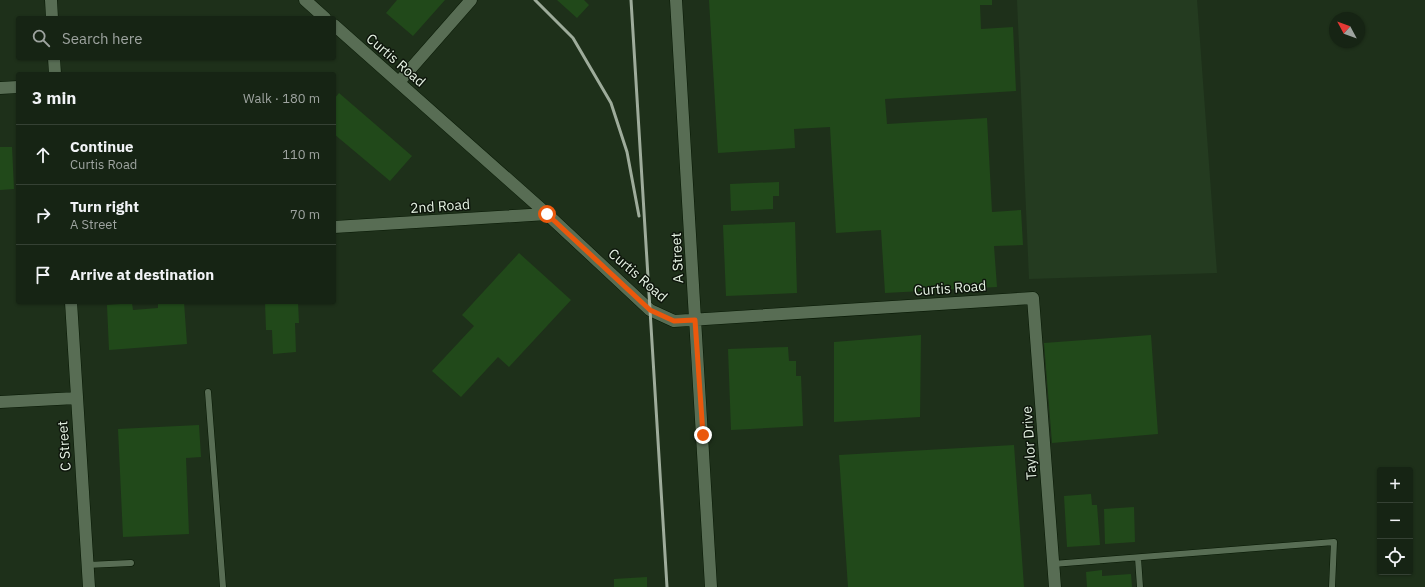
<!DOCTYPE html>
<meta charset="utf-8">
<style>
:root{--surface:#162414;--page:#1f2c1d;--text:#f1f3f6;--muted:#9ea4a0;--line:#354134}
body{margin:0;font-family:"IBM Plex Sans",sans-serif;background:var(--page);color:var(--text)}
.controls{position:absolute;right:12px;bottom:12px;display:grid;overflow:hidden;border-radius:4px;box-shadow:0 1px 3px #0004}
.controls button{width:36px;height:36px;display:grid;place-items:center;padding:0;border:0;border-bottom:1px solid var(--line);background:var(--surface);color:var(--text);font:20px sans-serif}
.compass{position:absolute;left:1329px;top:12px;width:36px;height:36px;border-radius:50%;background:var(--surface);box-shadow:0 1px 3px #0004;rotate:311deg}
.stop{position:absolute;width:12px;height:12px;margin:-9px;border:3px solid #ea580c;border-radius:50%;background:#fff}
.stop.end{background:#ea580c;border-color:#fff;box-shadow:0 1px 4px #0008}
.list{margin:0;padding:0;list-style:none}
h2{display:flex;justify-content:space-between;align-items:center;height:52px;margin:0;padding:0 16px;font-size:17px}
h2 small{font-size:13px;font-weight:400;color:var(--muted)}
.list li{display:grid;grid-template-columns:26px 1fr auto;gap:12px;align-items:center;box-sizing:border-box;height:60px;padding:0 16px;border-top:1px solid var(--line)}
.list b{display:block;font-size:15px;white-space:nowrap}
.list p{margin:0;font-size:13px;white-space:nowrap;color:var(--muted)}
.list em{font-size:13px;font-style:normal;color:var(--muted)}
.icon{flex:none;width:22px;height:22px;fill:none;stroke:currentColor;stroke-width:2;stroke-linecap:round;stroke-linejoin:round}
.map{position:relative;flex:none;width:1425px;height:587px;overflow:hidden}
.search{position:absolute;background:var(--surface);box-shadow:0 1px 3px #0004;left:16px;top:16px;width:320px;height:44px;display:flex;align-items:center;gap:10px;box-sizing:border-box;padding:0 14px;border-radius:4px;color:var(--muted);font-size:15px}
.panel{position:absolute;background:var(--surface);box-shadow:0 1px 3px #0004;left:16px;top:72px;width:320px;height:232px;border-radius:4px}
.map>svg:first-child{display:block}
</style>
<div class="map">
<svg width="1425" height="587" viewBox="0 0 1425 587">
<rect width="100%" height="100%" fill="#1e301a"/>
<path fill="#243b20" d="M1017 0H1197L1217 273 1029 279Z"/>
<path fill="#21491a" d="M397 0H445L413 36 386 13Z
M557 0H584L589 5 577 18Z
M709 0H992V5H980L981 29 1013 27 1016 91 885 99 887 124 987 118 992 212 1021 210 1023 245 994 246 997 287 885 293 881 230 836 233 830 127 794 129 795 148 718 153Z
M339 93 412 156 390 181 334 134V99Z
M0 147H12L14 189 0 190Z
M779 182V196H773V209L731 211 730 184Z
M795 222 797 293 726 296 723 225Z
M519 253 571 300 509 367 498 357 461 397 432 371 474 326 462 315Z
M158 302H184L187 344 109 350 107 305 132 303 133 310 158 308Z
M265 302H298L299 323H295L296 352 273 354 272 330H266Z
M921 335 920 417 834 422V342Z
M1151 335 1158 434 1052 443 1044 343Z
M788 347 789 361H796V376H801L803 426 731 430 728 349Z
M199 425 201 457 186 458 189 534 123 537 118 429Z
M1014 445 1024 587H848L839 455Z
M1091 494 1092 505H1097L1100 545 1067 547 1064 496Z
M1134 507 1135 542 1105 544 1104 509Z
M1102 570V576L1131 574 1132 587H1087L1086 572Z
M647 577V587H614V579Z"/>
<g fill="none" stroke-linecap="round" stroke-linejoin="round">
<g stroke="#071804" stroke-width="7">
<path id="service" d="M208 392 223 587
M1138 558 1140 587
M1053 564 1334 542 1332 587
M87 565 131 563"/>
</g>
<g stroke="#071804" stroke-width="13">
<path id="minor" d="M51 0 52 18
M305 0 325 18
M676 0 711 587
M334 25 547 214 650 310 674 321 1033 298 1055 587
M54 58 55 74
M399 82 471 0
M0 88 18 87
M334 227 547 214
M71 302 89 587
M0 402 76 398"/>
</g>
<use href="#service" stroke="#586d54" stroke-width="6"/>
<use href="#minor" stroke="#586d54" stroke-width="12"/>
<path stroke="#9eac9b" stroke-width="3" d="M535 0 573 38 611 103 627 152 639 216
M631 0 667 587"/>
</g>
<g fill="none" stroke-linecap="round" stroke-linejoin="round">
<path stroke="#ea580c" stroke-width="5" d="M547 214 650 310 674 321 695 320 703 435"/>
</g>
<g text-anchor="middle" stroke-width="3" stroke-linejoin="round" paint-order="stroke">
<g font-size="14" fill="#e7f4e5" stroke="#0e160c">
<text transform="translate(396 60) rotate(41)" y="5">Curtis Road</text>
<text transform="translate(440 206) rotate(-4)" y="5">2nd Road</text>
<text transform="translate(677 258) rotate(-93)" y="5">A Street</text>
<text transform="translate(638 275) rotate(41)" y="5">Curtis Road</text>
<text transform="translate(950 288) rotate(-4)" y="5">Curtis Road</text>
<text transform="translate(1029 443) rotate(-94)" y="5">Taylor Drive</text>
<text transform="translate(64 446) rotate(-94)" y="5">C Street</text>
</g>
</g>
</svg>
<div class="controls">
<button>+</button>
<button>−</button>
<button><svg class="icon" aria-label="locate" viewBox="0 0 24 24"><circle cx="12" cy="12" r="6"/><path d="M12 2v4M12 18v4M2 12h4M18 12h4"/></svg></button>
</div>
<svg class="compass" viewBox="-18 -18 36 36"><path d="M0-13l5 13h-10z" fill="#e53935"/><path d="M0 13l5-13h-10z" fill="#9ea4a0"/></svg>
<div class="stop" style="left:547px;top:214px"></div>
<div class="stop end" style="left:703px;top:435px"></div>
<div class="search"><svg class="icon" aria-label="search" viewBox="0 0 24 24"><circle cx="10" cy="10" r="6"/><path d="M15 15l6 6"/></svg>Search here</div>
<section class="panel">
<h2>3 min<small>Walk · 180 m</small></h2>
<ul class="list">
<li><svg class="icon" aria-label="ahead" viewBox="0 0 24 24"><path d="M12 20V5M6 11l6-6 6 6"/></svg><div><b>Continue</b><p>Curtis Road</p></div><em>110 m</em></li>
<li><svg class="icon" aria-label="right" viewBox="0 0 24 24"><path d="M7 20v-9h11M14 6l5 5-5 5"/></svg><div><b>Turn right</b><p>A Street</p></div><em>70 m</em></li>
<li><svg class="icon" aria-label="arrive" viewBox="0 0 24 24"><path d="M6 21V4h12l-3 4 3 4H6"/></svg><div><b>Arrive at destination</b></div></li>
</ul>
</section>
</div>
